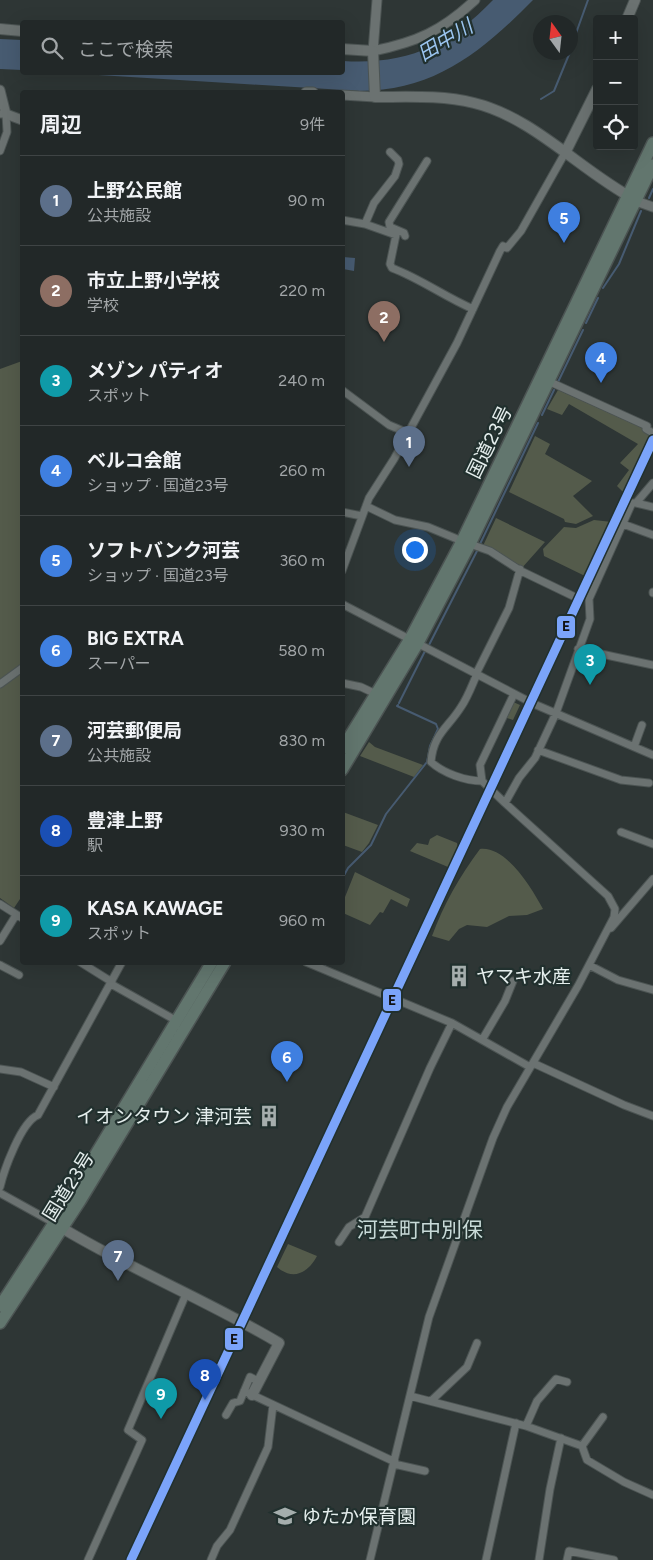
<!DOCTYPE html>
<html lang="ja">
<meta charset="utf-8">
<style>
:root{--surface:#222828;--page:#2e3434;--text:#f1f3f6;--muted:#a2a6a8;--line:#3f4445;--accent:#8bbbb9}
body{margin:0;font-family:Figtree,"Noto Sans JP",sans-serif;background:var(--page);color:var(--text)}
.controls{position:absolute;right:15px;top:15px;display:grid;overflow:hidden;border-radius:5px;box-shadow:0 5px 20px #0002}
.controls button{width:45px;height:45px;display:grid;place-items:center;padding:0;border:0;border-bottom:1px solid var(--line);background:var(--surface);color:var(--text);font:25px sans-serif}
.compass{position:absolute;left:533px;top:15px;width:45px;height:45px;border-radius:50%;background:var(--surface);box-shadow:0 5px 20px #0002;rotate:345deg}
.you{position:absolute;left:414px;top:549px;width:18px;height:18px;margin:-12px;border:4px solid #fff;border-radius:50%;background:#1a73e8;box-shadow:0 0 0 8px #1a73e833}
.badge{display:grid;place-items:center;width:32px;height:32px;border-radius:50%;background:var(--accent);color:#fff;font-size:16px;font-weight:700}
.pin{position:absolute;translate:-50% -41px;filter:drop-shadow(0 1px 2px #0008)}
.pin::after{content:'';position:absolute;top:26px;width:18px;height:15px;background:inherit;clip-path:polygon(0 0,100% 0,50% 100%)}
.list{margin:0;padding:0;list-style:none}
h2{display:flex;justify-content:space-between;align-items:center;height:65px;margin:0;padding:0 20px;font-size:21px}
h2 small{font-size:16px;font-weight:400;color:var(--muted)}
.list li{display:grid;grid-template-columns:32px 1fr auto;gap:15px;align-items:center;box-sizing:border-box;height:90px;padding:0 20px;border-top:1px solid var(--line)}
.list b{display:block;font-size:19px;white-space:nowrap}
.list p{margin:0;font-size:16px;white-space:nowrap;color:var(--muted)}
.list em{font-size:16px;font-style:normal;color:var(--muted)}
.icon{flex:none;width:28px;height:28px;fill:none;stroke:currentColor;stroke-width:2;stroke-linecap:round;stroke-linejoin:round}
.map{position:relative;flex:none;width:653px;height:1560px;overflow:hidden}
.search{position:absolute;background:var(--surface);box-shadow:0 5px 20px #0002;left:20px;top:20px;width:325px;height:55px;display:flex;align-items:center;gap:12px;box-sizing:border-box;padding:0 18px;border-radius:5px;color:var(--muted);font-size:19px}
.panel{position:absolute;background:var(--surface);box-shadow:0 5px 20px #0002;left:20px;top:90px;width:325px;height:875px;border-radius:5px}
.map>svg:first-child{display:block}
</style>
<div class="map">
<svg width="653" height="1560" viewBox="0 0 653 1560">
<rect width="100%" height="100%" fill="#2e3635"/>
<path fill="#545b4b" d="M22 361V896L14 908 0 898V369Z
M558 390 645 429 650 436 625 494 617 486 629 470 620 463 638 444 569 404 562 415 547 409Z
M535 436 550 444 545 454 592 481 573 496 593 516 576 524 565 522 564 519 509 492Z
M496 518 545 542 521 569 482 548Z
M594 520 612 522 585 576 544 556 543 549 564 527 576 528Z
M511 701 520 705 513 720 504 717Z
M369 742 375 747 423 765 414 777 360 756Z
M343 812 378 825 369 843 362 852 343 845Z
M437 835 457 843 458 848 448 867 410 851 417 843 428 845 430 839Z
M480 849C507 846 532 889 543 909L527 915 509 916 487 927 467 925 459 929 449 941 432 936C444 904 459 877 480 849Z
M355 872 410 899 407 907 391 899 383 913 380 912 370 925 343 913V902Z
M288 1244 317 1256C308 1273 293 1281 277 1267Z"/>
<path fill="#475b71" d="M493 0H533C483 51 435 91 360 91L66 73 342 72 343 61C406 65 449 46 493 0Z
M0 39 22 40V70L0 69Z
M343 257 355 258 354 271 343 269Z"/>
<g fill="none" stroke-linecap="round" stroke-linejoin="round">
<path stroke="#475b71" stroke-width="2" d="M570 50 588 0
M541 99 554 91 570 52
M649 198 653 189
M603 288 619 264 641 211
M586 323 598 298
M558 382 583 330
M542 415 554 390
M480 544 538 423
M429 645 478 549
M399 703 425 651
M342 879 348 868 371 845 386 814 427 762 430 746 438 729 436 724 397 706 398 705
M325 965 326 962"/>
<g stroke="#4c5453" stroke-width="9">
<path id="minor" d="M0 114H6L7 132 0 151
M342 220 365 224 396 235 390 264 392 268C421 279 445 297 473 309
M365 224 374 203 395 176 399 164 398 160 390 152
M405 236 404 233 390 227 389 222 427 161
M548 381 647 426 646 429 653 433
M342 390 389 425 408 433
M636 503 653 507
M366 506 395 520 428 527 462 541
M342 512 362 516
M623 524 653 535
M470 544 490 551 521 571 575 597
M342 571 369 498 394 459 457 343 500 251 503 246 507 248 521 231 565 153
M653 592V593
M342 604 534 704 653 755
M578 649 653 665
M476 674 509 608 520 569
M477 674C472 685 468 697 461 707 448 728 433 734 431 762 443 773 465 781 482 781
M342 683 361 687 376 694
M0 684 22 668
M634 747 642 725
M538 750 621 780 649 783
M505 803 482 781 480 765 514 694
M621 832 653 844
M0 904 22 918
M611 928 653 879
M0 941 16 915
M80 962 112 982
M306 962 452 1023 530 1067
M0 965 19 975
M589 965 618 980 653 990
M111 984 177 1021
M482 1040 505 1001 513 981
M533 1063 624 1105 653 1116
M0 1069 21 1072 54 1087
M0 1187C4 1170 21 1122 38 1115L122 962
M0 1193 54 1223
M339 1242 349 1227 365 1217 430 1068 452 1023
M244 1391 395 1462
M410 1396 526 1426 582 1446 587 1460 624 1482 653 1495
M431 1401 467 1367 477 1343
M226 1415 233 1403 240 1401 250 1377 258 1381
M526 1426 537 1401 556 1379 567 1382
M582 1446 603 1417
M394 1464 425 1471
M88 1560 142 1440 128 1430 186 1294
M211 1560 217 1546 230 1530 268 1447 273 1405
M370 1560 429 1317 493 1138 507 1107 578 986 614 917 615 909 608 896 505 803 519 778 535 758 556 713 590 619 589 599 632 503H636L653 483
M486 1560 516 1423
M539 1560 550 1489 561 1438
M567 1560 569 1551 614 1560"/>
</g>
<g stroke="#4c5453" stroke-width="11">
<path id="tertiary" d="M377 0 373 51C417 42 442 31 475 0
M0 90 6 114 22 120
M306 92H313
M342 95 375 97
M636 201 653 207"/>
</g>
<g stroke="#4c5453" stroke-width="12">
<path id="secondary" d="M627 19 635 0
M0 29 22 31
M342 49 373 51 375 97C408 97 442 95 474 103 533 117 581 171 634 199
M565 153 597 89
M57 1225C129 1269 207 1300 279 1343L252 1395"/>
</g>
<g stroke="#4c5453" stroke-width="14">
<path id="trunk" d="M342 749 410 639 462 541 653 143
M342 770 418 643 470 544 653 165
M0 1306 54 1223 212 962
M0 1323 80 1201 225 962"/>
</g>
<use href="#minor" stroke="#6b7271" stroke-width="7"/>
<use href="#tertiary" stroke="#6b7271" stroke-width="9"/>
<use href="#secondary" stroke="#6b7271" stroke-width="10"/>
<use href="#trunk" stroke="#62766e" stroke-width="11"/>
<g stroke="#21302e" stroke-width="12">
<path id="rail-1" d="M131 1560 653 440"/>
</g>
<use href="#rail-1" stroke="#7ba4fa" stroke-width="9"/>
</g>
<defs>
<g id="building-bare" transform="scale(1.725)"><path d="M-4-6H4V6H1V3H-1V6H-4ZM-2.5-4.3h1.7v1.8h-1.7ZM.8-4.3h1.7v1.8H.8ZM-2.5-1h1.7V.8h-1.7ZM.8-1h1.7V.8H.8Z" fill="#a5aead" stroke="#21302e" stroke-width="2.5" paint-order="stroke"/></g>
<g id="school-bare" transform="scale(1.725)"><path d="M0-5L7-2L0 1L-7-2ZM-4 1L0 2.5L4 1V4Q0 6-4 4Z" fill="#a5aead" stroke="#21302e" stroke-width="2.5" paint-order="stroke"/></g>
</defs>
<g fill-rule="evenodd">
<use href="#building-bare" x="459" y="976"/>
<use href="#building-bare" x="269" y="1116"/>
<use href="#school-bare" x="285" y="1516"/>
</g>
<g text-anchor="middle" stroke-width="4.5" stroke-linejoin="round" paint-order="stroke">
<g font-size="19" fill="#e5eeed" stroke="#21302e">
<text transform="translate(489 442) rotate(-64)" y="7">国道23号</text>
<text transform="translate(68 1186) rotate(-58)" y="7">国道23号</text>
</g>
<g font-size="19" fill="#e5eeed" stroke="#21302e" text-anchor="start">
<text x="476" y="983">ヤマキ水産</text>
<text x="252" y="1123" text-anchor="end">イオンタウン 津河芸</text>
<text x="302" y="1523">ゆたか保育園</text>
</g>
<g font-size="20" font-style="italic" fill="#9bc5f0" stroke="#21302e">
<text transform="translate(445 40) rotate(-31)" y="7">田中川</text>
</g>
<g font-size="21" fill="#c8dad8" stroke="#21302e">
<text x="420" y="1237">河芸町中別保</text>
</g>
</g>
<g stroke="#21302e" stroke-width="2">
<rect x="556" y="615" width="20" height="24" rx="5" fill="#7ba4fa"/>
<rect x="382" y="988" width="20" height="24" rx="5" fill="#7ba4fa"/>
<rect x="224" y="1327" width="20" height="24" rx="5" fill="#7ba4fa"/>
</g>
<g font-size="14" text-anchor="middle" font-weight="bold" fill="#111">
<text x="566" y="631">E</text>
<text x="392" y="1005">E</text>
<text x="234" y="1344">E</text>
</g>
</svg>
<div class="controls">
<button>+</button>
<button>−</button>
<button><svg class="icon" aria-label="locate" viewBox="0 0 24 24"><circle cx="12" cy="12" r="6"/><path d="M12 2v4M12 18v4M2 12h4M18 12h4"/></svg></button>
</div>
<svg class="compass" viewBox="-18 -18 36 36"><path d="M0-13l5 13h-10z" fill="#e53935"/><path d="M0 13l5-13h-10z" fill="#a2a6a8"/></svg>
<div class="you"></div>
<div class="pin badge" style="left:409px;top:467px;background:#5c6f8a">1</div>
<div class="pin badge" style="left:384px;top:342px;background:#8d6e63">2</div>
<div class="pin badge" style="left:590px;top:685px;background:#0f9aa8">3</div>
<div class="pin badge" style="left:601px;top:383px;background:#3f7fe0">4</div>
<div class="pin badge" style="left:564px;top:243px;background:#3f7fe0">5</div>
<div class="pin badge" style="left:287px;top:1082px;background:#3f7fe0">6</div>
<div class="pin badge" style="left:118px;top:1281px;background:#5c6f8a">7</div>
<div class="pin badge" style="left:205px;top:1400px;background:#1a4fb4">8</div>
<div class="pin badge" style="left:161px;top:1419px;background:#0f9aa8">9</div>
<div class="search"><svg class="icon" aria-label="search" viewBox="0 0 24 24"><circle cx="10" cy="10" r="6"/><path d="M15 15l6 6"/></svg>ここで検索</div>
<section class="panel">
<h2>周辺<small>9件</small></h2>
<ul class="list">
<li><span class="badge" style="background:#5c6f8a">1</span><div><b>上野公民館</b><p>公共施設</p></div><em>90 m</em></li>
<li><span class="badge" style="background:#8d6e63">2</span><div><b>市立上野小学校</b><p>学校</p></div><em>220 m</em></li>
<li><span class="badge" style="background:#0f9aa8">3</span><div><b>メゾン パティオ</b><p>スポット</p></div><em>240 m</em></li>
<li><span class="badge" style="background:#3f7fe0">4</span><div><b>ベルコ会館</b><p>ショップ · 国道23号</p></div><em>260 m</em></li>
<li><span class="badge" style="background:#3f7fe0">5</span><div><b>ソフトバンク河芸</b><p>ショップ · 国道23号</p></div><em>360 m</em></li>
<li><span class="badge" style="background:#3f7fe0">6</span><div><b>BIG EXTRA</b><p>スーパー</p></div><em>580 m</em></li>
<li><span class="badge" style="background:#5c6f8a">7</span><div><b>河芸郵便局</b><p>公共施設</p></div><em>830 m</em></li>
<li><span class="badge" style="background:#1a4fb4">8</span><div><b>豊津上野</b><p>駅</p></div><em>930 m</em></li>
<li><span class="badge" style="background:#0f9aa8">9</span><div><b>KASA KAWAGE</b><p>スポット</p></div><em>960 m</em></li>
</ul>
</section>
</div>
